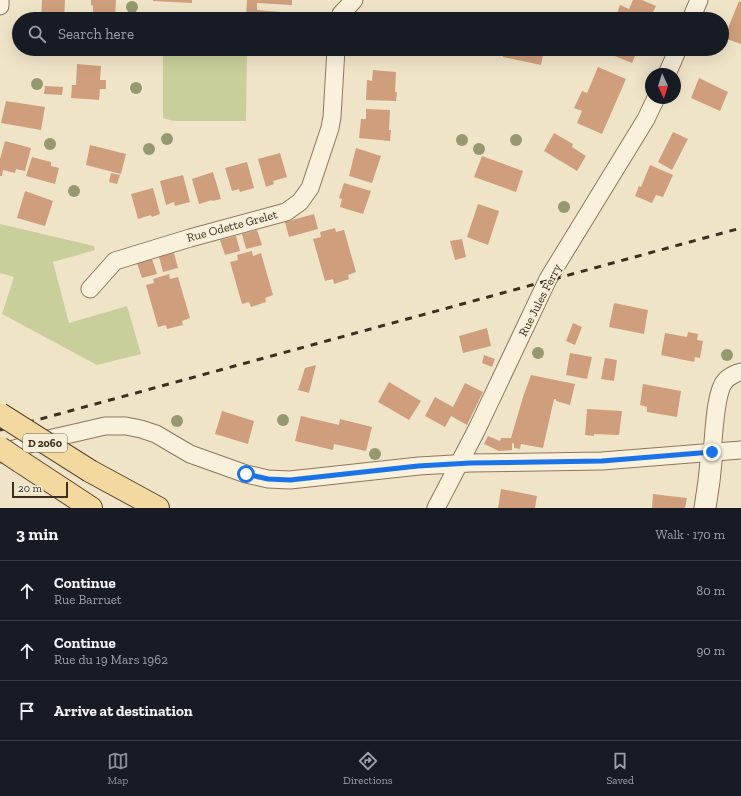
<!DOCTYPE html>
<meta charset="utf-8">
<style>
:root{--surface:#171b24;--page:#242831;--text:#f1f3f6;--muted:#9ea1a6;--line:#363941;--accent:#8c9099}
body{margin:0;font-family:"Zilla Slab",serif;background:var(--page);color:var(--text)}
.compass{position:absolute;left:645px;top:68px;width:36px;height:36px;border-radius:50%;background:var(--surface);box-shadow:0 4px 16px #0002;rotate:176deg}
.scale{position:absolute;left:12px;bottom:10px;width:56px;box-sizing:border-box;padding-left:4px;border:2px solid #3d2e20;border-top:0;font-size:11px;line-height:14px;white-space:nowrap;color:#3d2e20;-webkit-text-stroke:3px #f7eed8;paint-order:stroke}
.stop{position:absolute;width:12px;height:12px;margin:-9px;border:3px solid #1a73e8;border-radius:50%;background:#fff}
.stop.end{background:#1a73e8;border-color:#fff;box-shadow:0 1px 4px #0008}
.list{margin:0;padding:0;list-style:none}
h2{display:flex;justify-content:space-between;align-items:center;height:52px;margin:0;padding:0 16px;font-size:17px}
h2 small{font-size:13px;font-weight:400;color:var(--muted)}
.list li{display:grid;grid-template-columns:26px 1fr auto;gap:12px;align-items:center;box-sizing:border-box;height:60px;padding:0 16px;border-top:1px solid var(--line)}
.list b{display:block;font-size:15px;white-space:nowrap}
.list p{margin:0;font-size:13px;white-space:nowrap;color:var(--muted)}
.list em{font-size:13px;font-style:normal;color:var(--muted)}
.icon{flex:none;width:22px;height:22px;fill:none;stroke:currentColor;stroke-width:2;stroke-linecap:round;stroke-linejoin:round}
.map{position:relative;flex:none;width:741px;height:508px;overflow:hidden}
.search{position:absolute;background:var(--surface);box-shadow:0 4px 16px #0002;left:12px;right:12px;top:12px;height:44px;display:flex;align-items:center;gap:10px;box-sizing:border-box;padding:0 14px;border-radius:22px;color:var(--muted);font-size:15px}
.sheet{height:232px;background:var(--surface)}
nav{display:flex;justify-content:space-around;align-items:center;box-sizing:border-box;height:56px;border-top:1px solid var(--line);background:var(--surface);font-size:11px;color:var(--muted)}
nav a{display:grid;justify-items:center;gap:2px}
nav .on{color:var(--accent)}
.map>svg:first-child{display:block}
</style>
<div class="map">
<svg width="741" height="508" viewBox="0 0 741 508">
<rect width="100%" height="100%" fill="#f0e4c8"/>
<path fill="#c9cf9b" d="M163 52 247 53 246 121H173L163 118Z
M0 224 94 246 95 250 53 262 69 323 127 306 141 354 97 365 2 314 14 277 0 273Z"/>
<path fill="#cf9f7d" d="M42 0H65L64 19H41Z
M91 0H116L115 19H93V6L91 5Z
M153 0H192V3L153 1Z
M247 0H292V5L257 3V10L281 12 280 19H246Z
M633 0H642L656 6 650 19H615L620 5 629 9Z
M739 1 741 2V44L724 38Z
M381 49H413L412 56 380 54Z
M468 49H498L497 56Z
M505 49H544L541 65 503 57Z
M612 49H638L632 63 610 54Z
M77 64 101 66 100 80H106V89H100L99 100 71 98 72 85H76Z
M598 67 626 79 602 134 577 123 582 111 574 108 582 91 587 93Z
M373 70 396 72 395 92H397L396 101 366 100 367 80 372 81Z
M699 78 728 92 720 111 691 98Z
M45 86 63 87 62 95 44 94Z
M6 101 45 107 41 130 1 123Z
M366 109 390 110 389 130H391L390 141 359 138 361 119H366Z
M673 132 688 139 672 170 658 162Z
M554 133 573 144 572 147 586 156 577 171 544 151Z
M5 141 31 148 25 171 16 169 15 173 3 170 2 176H0V159Z
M90 145 126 154 121 174 86 165Z
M356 148 381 156 372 183 349 176Z
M280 153 287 177 273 181 274 184 266 187 258 159Z
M482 156 523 171 516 192 474 177Z
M32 157 51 162V166L59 168 55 184 26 176Z
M247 162 254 188 240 192 239 189 232 191 225 168Z
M650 165 673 175 663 197 656 195 652 203 635 196 639 186 641 187Z
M213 172 221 199 212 201V200L199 204 192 179Z
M111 173 120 175 117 184 109 182Z
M183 175 190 202 175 206 174 202 166 205 160 181Z
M344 183 371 191 363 214 340 207 342 199 339 198Z
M153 188 160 214 152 217 151 215 138 219 131 194Z
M25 191 53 201 45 226 17 218Z
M478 204 499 211 488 245 467 237Z
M314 214 318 229 289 237 285 222Z
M335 228 336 232 344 230 356 272 348 275 349 279 334 284 333 279 325 281 313 239 321 237 320 232Z
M257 230 262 245 246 249 242 234Z
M236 236 240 251 225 255 220 240Z
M462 239 466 257 455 260 450 241Z
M252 251 253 256 261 253 273 295 265 298 266 302 251 307 249 302 242 304 230 262 238 260 237 255Z
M174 253 178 268 163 272 159 257Z
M152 259 157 274 142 278 137 263Z
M169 274 170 279 178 277 190 318 182 321 183 325 167 329 166 325 158 327 146 285 154 283 153 279Z
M614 303 648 310 644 334 609 327Z
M573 323 582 327 575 345 566 341Z
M487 328 491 346 463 353 459 336Z
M688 332 698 334 697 340 703 341 700 358 695 357 694 362 661 355 665 333 687 337Z
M570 353 592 357 587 379 566 375Z
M484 355 495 359 492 367 482 363Z
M605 358 617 360 614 381 601 379Z
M316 365 309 393 298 390 305 368Z
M531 375 575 384 570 405 556 401V399H554L543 448 521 444 520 449 514 448V444L512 443V450L499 451 484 444 488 436 500 441 501 438H511L523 397Z
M389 382 421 401 409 420 378 402Z
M465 383 483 392 467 425 451 416 445 427 425 416 435 397 453 407Z
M643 384 681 391 677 417 647 412V407L640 405Z
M587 409 622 411 619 435 594 434V436L585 435Z
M222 411 254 421 248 444 215 434Z
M301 416 339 425 340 419 372 427 366 451 334 444 333 450 295 441Z
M501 489 537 496 535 508H498Z
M653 494 687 498 685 508H652Z"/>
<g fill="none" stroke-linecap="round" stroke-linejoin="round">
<g stroke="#8d765c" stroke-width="19">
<path id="minor" d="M0 6V0
M340 19 341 14 354 0
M691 19 699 0
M667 74 678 49
M90 289 115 261 190 238 286 212 300 202 310 188 330 128 332 117 336 49
M712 452C714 436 715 392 725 381 728 377 736 373 741 372
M0 454 35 442 79 432 105 426H126L141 429 156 434 190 454 246 474 268 479 290 480 419 466 470 463 602 461 741 450
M436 508 477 429 548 279 646 119 656 98"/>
</g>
<g stroke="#8d765c" stroke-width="23">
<path id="tertiary" d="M705 508 709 481 712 452"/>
</g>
<g stroke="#5b4430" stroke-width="24">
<path id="primary" d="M21 462 91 508
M90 471 158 508"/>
</g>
<use href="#minor" stroke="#faf1dc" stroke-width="17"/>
<use href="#tertiary" stroke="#faf1dc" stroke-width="21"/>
<use href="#primary" stroke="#f3d9a0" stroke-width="22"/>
<path stroke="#3d2e20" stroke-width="3" stroke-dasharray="7 7" stroke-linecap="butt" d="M0 430 741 228"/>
<g stroke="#5b4430" stroke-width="24" stroke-linecap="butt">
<path id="primary-bridge" d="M0 414 90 471
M0 448 21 462"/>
</g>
<use href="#primary-bridge" stroke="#f3d9a0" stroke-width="22"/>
</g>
<g fill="#96986f">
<circle cx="132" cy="7" r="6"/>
<circle cx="37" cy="84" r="6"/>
<circle cx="136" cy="88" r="6"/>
<circle cx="167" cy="139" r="6"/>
<circle cx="462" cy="140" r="6"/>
<circle cx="516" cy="140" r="6"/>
<circle cx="50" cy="144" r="6"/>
<circle cx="149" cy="149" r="6"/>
<circle cx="479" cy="149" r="6"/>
<circle cx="74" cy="191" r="6"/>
<circle cx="564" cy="207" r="6"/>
<circle cx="538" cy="353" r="6"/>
<circle cx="727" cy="355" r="6"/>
<circle cx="283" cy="420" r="6"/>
<circle cx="177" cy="421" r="6"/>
<circle cx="375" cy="454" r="6"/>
</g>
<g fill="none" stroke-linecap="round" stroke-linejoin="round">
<path stroke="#1a73e8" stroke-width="5" d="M246 474 268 479 290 480 418 466 470 463 602 461 712 452"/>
</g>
<g text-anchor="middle" stroke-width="3.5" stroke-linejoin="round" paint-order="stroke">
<rect fill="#f7eed8" stroke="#756857" stroke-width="1" x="23" y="434" width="44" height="18" rx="3"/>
<g font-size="11" font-weight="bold" fill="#3d2e20">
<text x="45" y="447">D 2060</text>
</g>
<g font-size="12" fill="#3d2e20" stroke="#f7eed8">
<text transform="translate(232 226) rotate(-15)" y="4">Rue Odette Grelet</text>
<text transform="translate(540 300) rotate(-63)" y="4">Rue Jules Ferry</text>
</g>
</g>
</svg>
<svg class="compass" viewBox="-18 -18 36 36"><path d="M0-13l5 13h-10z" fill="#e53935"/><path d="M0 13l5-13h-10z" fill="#9ea1a6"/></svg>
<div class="scale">20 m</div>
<div class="stop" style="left:246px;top:474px"></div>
<div class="stop end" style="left:712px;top:452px"></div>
<div class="search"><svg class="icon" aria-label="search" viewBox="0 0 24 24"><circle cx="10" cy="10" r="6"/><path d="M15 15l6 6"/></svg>Search here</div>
</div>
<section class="sheet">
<h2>3 min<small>Walk · 170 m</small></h2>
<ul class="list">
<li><svg class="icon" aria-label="ahead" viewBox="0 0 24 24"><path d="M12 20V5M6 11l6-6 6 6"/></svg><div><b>Continue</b><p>Rue Barruet</p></div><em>80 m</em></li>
<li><svg class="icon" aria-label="ahead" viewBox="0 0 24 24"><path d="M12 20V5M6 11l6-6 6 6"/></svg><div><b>Continue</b><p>Rue du 19 Mars 1962</p></div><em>90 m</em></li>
<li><svg class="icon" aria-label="arrive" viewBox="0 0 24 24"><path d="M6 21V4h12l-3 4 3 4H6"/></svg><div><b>Arrive at destination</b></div></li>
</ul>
</section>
<nav>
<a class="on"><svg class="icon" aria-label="map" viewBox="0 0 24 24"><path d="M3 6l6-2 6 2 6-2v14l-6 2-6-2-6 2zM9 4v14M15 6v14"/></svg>Map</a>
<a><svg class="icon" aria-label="directions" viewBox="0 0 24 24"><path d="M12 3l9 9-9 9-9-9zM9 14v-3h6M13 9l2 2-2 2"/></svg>Directions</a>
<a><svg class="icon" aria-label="saved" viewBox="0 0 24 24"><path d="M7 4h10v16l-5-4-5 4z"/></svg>Saved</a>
</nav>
